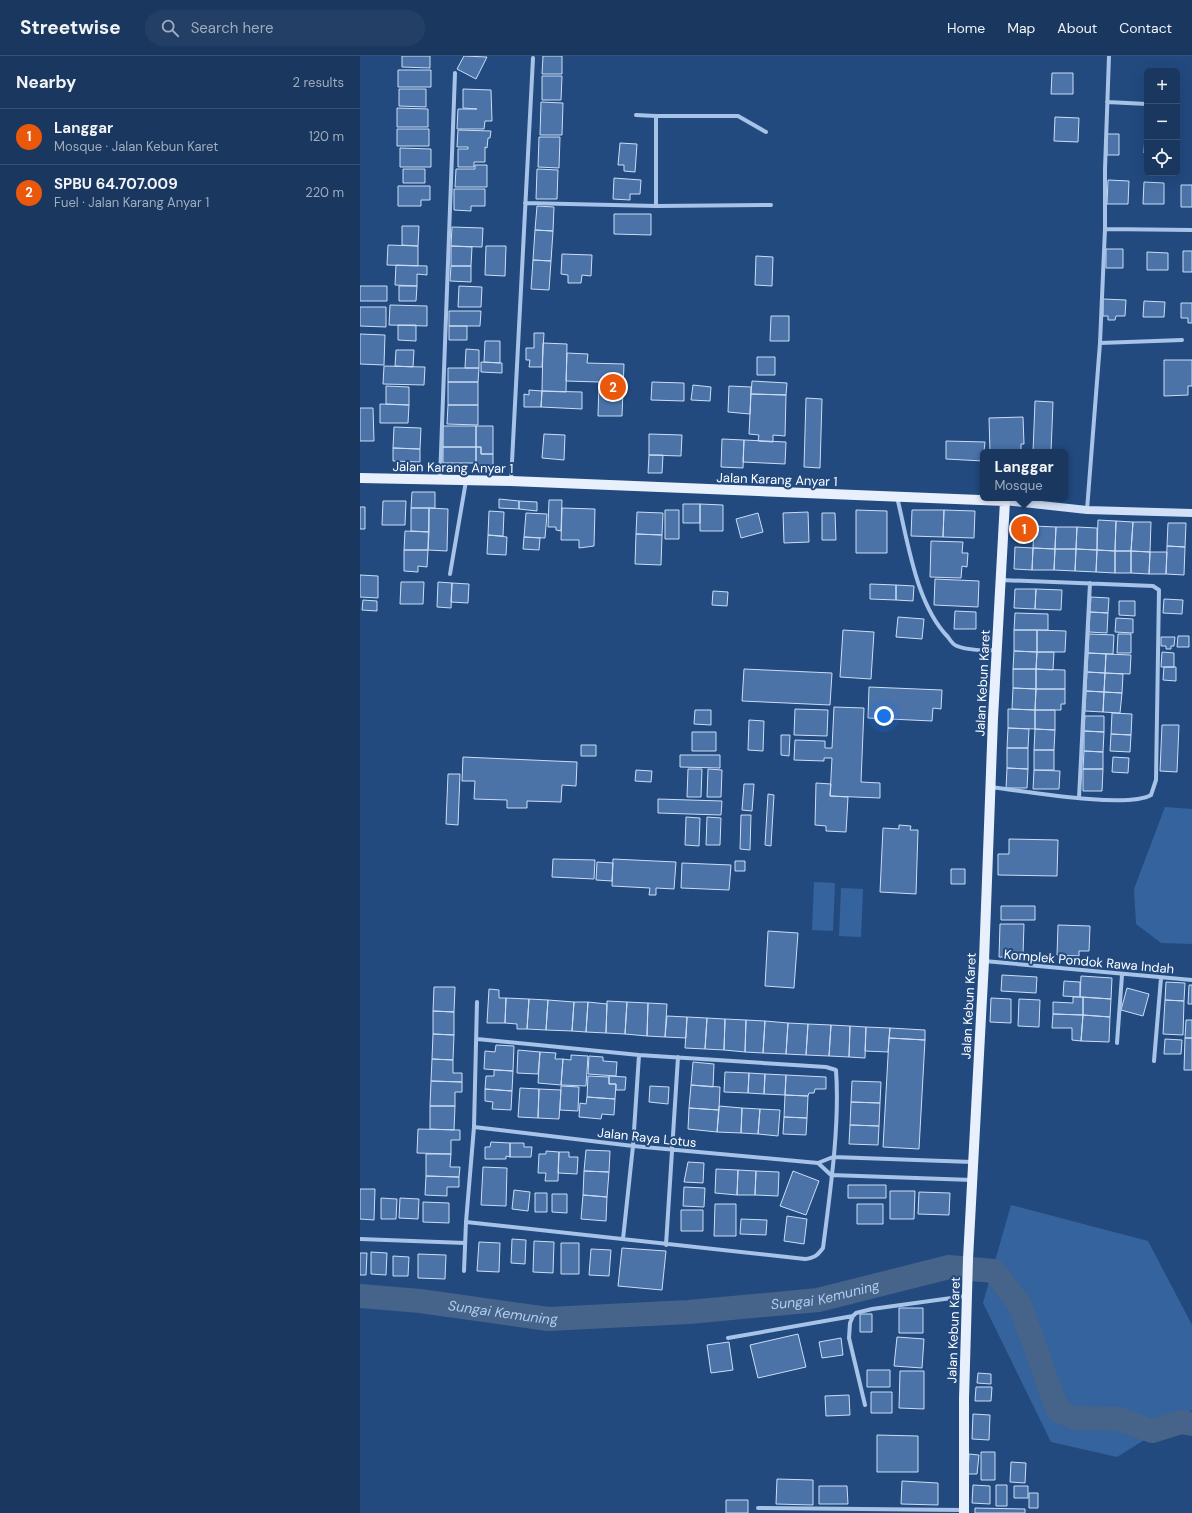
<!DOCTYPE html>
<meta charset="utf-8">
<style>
:root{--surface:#1a385f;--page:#233f65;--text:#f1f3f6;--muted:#9facbd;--line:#385274;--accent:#ea580c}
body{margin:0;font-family:"DM Sans",sans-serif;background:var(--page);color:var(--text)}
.controls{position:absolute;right:12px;top:12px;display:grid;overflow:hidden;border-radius:6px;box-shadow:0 4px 16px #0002}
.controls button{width:36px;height:36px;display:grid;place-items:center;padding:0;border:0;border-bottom:1px solid var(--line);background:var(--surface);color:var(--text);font:20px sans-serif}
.you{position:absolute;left:524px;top:660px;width:14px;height:14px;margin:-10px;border:3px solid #fff;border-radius:50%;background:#1a73e8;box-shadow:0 0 0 6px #1a73e833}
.badge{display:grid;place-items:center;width:26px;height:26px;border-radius:50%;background:var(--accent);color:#fff;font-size:13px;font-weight:700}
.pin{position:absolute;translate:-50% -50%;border:2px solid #fff;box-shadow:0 1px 4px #0006}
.popup{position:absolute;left:620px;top:393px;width:88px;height:52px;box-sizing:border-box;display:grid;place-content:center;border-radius:6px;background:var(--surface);filter:drop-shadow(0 1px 3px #0005);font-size:13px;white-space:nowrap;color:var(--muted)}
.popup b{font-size:15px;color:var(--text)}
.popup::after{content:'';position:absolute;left:50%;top:100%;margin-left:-8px;border:8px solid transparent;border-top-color:var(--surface)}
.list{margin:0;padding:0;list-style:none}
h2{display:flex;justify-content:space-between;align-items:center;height:52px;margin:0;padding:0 16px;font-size:17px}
h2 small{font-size:13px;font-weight:400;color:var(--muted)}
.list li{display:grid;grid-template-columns:26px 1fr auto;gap:12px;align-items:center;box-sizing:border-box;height:56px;padding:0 16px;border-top:1px solid var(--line)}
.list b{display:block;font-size:15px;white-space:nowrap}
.list p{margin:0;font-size:13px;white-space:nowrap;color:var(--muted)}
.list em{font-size:13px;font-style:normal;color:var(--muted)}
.icon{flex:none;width:22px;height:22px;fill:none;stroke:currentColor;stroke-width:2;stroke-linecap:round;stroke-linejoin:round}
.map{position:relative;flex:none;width:832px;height:1457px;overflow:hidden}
header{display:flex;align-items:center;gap:24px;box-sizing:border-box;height:56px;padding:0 20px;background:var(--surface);border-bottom:1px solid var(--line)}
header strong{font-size:19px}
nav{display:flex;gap:22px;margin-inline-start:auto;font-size:14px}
.search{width:280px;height:36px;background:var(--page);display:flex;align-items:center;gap:10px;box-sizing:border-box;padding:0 14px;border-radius:22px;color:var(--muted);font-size:15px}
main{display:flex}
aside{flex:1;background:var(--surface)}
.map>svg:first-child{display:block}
</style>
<header>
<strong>Streetwise</strong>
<div class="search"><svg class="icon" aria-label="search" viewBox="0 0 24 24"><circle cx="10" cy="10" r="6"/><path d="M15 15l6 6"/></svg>Search here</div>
<nav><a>Home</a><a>Map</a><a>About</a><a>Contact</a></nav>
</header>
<main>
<aside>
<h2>Nearby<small>2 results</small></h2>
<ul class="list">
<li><span class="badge">1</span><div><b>Langgar</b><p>Mosque · Jalan Kebun Karet</p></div><em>120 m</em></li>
<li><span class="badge">2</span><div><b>SPBU 64.707.009</b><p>Fuel · Jalan Karang Anyar 1</p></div><em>220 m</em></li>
</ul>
</aside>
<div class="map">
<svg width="832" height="1457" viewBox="0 0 832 1457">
<rect width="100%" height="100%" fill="#224a7f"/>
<path fill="#35639d" d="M805 751 832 753V888L801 887 776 868 774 833Z
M454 826 475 827 473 875 452 874Z
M481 832 503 833 501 881 479 880Z
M651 1149 788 1185 832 1269V1354L757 1401 691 1386 623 1247Z"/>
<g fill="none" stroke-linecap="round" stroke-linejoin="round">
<path stroke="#466389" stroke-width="24" id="s1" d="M0 1240 60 1245 188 1263 329 1256 458 1244 589 1211 634 1215 660 1249 698 1355 715 1362 759 1363 792 1375 821 1366 832 1368"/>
</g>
<path fill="#4b73a8" stroke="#caddf5" d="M42 0H70V12L42 11Z
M104 0 127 1 116 23 97 13Z
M183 0H202V18H182Z
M38 14H71V31H38Z
M692 17H713V38H691Z
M182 20H202L201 44H182Z
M39 33H66V51L39 50Z
M103 33 131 34 132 65H125L124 73H97L98 53H117L103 52Z
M181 46 203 47 202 79H180Z
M37 52 68 53V71H37Z
M695 61 719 62 718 86 694 85Z
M37 73H69V90H37Z
M98 74 131 75 130 82H128L127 92 125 91V106H114V111H98V93H108V91H97Z
M785 77H787V97H784Z
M747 78H759V99H747Z
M179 81H200L199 112 178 111Z
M260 87 277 88 275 116 264 115V109H258Z
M40 92 71 93V111H40Z
M115 109H127V131H95L96 113H115Z
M43 113H65V127H43Z
M177 113 198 114 197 143H176Z
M254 122 281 124 280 138H270V144L253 143Z
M748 124 769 125 768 148H747Z
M784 126 804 127V148H783Z
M821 129H832V151H821Z
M38 130H70V144H61V150H38Z
M94 133H125V150H111V155L94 154Z
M177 150 194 151 193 175 175 174Z
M254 158H291V179L254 178Z
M42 170H59L58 190 42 189Z
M92 171 123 172 122 191 91 190Z
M175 174 193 175 191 205 173 204Z
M28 189 58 190V210L27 209Z
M91 190 112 191 111 210H91Z
M126 190H146L145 220 125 219Z
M746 193H763V212H746Z
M823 195H832V216H823Z
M787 196 808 197V214H787Z
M202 198 232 199 231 220 222 219 221 227H208V219L201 218Z
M396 200 413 201 412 230 395 229Z
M173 204 191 205 189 234 171 233Z
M36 209 67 210V219L57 218V230L35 229Z
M91 210H111V226L90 225Z
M0 230H27V245H0Z
M39 230H57L56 245H39Z
M99 230 122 231 121 251H98Z
M743 243 766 244 765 260H756L755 264H748V260H743Z
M784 245 805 246 804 261H783Z
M821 247H832V267H828V262H821Z
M30 249 67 250V270L29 269Z
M0 251H26V271L0 270Z
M89 255H121L120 270H89Z
M411 260H429V285H410Z
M38 269H56V285L38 284Z
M89 270H107V284H89Z
M174 277H184L182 311H169L170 304H166V292H174Z
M0 278 25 279 24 309 0 308Z
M125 285H140V307L124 306Z
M183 287 207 288 206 336 182 335Z
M106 293 119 294V312H105Z
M36 294H54L53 311 35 310Z
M207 297 228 298 227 307 264 308 262 360H238L239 326 206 325Z
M397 301H415V319H397Z
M804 304H832V330H828V339L804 340Z
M121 306 142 307V317L121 316Z
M24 310 65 311 64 329 23 328Z
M88 312H119L118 326H88Z
M392 325 427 327 426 339 391 338Z
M88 326H118V349H88Z
M292 326 324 327V345L291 344Z
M333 329 351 331 350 345 331 344Z
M26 330 49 331V349L26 348Z
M369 330 391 331 390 358 368 356Z
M169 334 182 335 181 351H164V338L169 339Z
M182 335 222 336V353L181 351Z
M391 338 426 339 425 380 413 379V386L398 385 399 379 389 378Z
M446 342 462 343 460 412 444 411Z
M675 345 693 346 691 396H673Z
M20 348 49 349 48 367H20Z
M88 349H118V369L87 368Z
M0 352H13L14 385H0Z
M663 361 664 388H661V396H630L629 362Z
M83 370H116V391H83Z
M116 370H133V398H121V391H116Z
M34 371 61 372 60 393 33 392Z
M184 378 205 379 204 404 182 402Z
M289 378 322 379 321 400 289 399Z
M362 383 384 384 383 412 361 411Z
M384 384 426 386 425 408 383 406Z
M586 385 625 386 623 405 586 403Z
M83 391H116V407H83Z
M116 391H121V398H133V412H116Z
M33 392 60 393V406L33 405Z
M289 399H303L302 417H288Z
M52 436H75V452H51Z
M139 443 159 445V453L139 452Z
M189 444H202L201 475 196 474V471H188Z
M23 445H46L45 469H22Z
M159 445 177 446V455L159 453Z
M323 448H340V467H323Z
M340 448 363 449V475H340Z
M0 451H5V473H0Z
M51 452H69V476L51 475Z
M69 452 88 453 87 495 68 494Z
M202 452 235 453 234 490 219 492V484H201Z
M305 454H319V483H305Z
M496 454 527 455V497H496Z
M552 454H584L583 481 551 480Z
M584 454 615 455 614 482 583 481Z
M129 455 144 456 143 480 128 479Z
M277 456 303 457 302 479 276 478Z
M448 456 449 486 424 487 423 457Z
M166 457 187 458 185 482 164 481Z
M398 457 403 476 381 482 376 463Z
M462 457H475L476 484H462Z
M738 464 756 465 755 495 737 494Z
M756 465 773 466 771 495H755Z
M773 466H791L790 496 771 495Z
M808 467H826L825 491 807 490Z
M674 470 696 471 695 493 673 492Z
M696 471H717L716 493H695Z
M717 471 737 472V494L716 493Z
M45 475 69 476 68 494H44Z
M276 478 302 479 301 509 275 508Z
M128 479 147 481 146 499 127 498Z
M164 481 180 482 179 494 163 493Z
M571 485 603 486 602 497H608L607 511 602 510 601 522 570 521Z
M807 490 825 491 824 519 806 518Z
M655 491 673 492 672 514 654 513Z
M673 492 695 493 694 514H672Z
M695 493H716L715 515 694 514Z
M716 493 737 494 736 516 715 515Z
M44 494H68L67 511 58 510V516L44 515Z
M737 494 755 495V517L736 516Z
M755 495H771V517H755Z
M771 495 790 496 789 518 771 517Z
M790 496H807L806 518H789Z
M0 519 18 520V542L0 541Z
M575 523 619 525 618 551 574 549Z
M41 526H64L63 548H40Z
M78 526 92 527 91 552 77 551Z
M92 527 109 528 108 547 91 546Z
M510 528 536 529V544L510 543Z
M536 529 554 530 553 545 536 544Z
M655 533H676L675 553 654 552Z
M676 533 702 534 701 554 675 553Z
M353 535 368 536 367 550 352 549Z
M731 541 749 542 748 557 730 556Z
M804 543 823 544 822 558 803 557Z
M3 544 17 545V555L2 554Z
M759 545H775V560L759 559Z
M595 555 616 556V573H594Z
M730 556 748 557 747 577 729 576Z
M655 557 688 558V574H654Z
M538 561 564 563 562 583 536 581Z
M756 562 773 563V577L755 576Z
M483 574 514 576 511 623 480 621Z
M654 574H677V596L654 595Z
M677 574 706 575 705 596H677Z
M729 578 754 579 753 598 728 597Z
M758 578H771V597H757Z
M818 580H829V591H817Z
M801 581H815L814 590H811V593H806V590H801Z
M654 595 677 596 676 613H653Z
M677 596H694L693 614 676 613Z
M802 596 814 597V611H801Z
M728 597 746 598 745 617 727 616Z
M746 598 771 599 770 618 745 617Z
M804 611H816V625L803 624Z
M384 613 472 617 470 649 382 645Z
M653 613H676V633L653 632Z
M676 613 705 614V633H676Z
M727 616 745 617 744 636 726 635Z
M745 617 763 618 762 637 744 636Z
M509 631 582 634 581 653 573 652 572 665 508 662Z
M653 632 676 633 675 654 652 653Z
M676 633H705V648H701V654H675Z
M726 635 744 636 743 656 725 655Z
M744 636 762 637 760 657 743 656Z
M474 651 504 652 501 726 520 727V742L470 740 472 702H464V705L434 704 435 684 465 685V692H472Z
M435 653 468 654 467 680 434 679Z
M648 653 675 654V673L648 672Z
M335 654H351V669L334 668Z
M675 654H695V674L675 673Z
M752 657 772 658 771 679 751 678Z
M725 660H744V676L724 675Z
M389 664 404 665 403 695 388 694Z
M802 669H819L817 716 800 715Z
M648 672 669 673 668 692H647Z
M675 673 695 674 694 694H674Z
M724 675 744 676 743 696 724 695Z
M332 676H356V695H332Z
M751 678 771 679 770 696 750 695Z
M421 679H430L429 700 421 699Z
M221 689H236V700H221Z
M647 692H668V713L647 712Z
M674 694H694V714H674Z
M724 695 743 696V713H723Z
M320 699H360V712L320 711Z
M103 701 217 706 216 730 202 729 201 746 167 745V752H147V744L114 743 115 725H102Z
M753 701 769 702 768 717 752 716Z
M647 712 668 713 667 732H646Z
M328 713H342L341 741H327Z
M348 713 362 714 361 741H347Z
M723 713H743L742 735H723Z
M276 714 292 715 291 726 275 725Z
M674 714 700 715 699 733H673Z
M88 718H100L98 769 86 768Z
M456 727 471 728 470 740 488 741 486 776 466 775V770L455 769Z
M384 728H394L392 755 382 754Z
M408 738 414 739 411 790 405 789Z
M298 743 362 745 361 759 298 757Z
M381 759H391L390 794 380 793Z
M326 761 340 762 339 790 325 789Z
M347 761 361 762 360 789H346Z
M539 769 551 770 550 774H558L556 838 520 836 523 772 539 773Z
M649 783 698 784 697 820 638 819V798H649Z
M193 803 235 804 234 823 192 821Z
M253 803 316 806 314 833 296 832V839H289L290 832 252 830Z
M375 805H385V815H375Z
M237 806 253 807 252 825 236 824Z
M322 807 371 809 369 834 321 832Z
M591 813H605V828H591Z
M641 850H675V864H641Z
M640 868H664L663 898H651V901H639Z
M698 869 730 870 729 895H719V900L697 899Z
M408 875 438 877 434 932 405 930Z
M642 919 677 921 676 937 641 935Z
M721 920 752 922 751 943 720 941Z
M704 925 720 926V941L703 940Z
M806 926 825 927 824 945 805 944Z
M829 929H832V948H828Z
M74 931H95L94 956 73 955Z
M767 932 789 938 783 960 761 954Z
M129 933 139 934V942H146L145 967H127Z
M713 941H723V959L693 958V946L713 947Z
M723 941 751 943 750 961 723 959Z
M146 942 169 943 167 973H157V968L145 967Z
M631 942 651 943V967L630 966Z
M169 943 188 944 186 974 167 973Z
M659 943 680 944 679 971 658 970Z
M188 944 214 946 212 975 186 974Z
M805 944 824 945 823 979 803 978Z
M247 945 267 946 265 978 246 977Z
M214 946H228L226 976 212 975Z
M228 946 247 948 246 977 226 976Z
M267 946 288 947 287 980 265 978Z
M288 947 307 948 305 981 287 980Z
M73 955 94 956V979L73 978Z
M693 958 723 959 721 985 712 984V972H692Z
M723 959 750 961 749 986 721 985Z
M307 960 327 961 326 982 305 981Z
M327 961 347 962 345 993 325 992Z
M347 962 365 963 364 994 345 993Z
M365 963 386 964 385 996 364 994Z
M386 964 405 965 403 997 385 996Z
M826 964H832V982H825Z
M405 965 428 967 426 998 403 997Z
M428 967 448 968 446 999 426 998Z
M448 968 471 969 469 1000 446 999Z
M471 969 490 970 489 1001 469 1000Z
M490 970 506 971 505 1002 489 1001Z
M506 971 530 972 528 996 505 995Z
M530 972 565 974V984L529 982Z
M73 978 94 979 93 1004 72 1003Z
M529 982 565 984 559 1093 523 1091Z
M825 982H832V1014H824Z
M805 983 822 984 821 998H804Z
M136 989 154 990 153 1015 124 1013 125 995 135 996Z
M158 994 180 996 178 1018 157 1017Z
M180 996 196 997 195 1003H203L201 1029 178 1027Z
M211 999 228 1000 226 1030 201 1029 203 1003 211 1004Z
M229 1000 243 1001V1005L257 1006 256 1020 228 1018Z
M72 1003 93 1004V1017H102V1026L71 1025Z
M333 1006 354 1008 353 1031 331 1029Z
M134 1014 153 1015 152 1035 125 1033 126 1020H134Z
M365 1016 389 1017 388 1037 364 1036Z
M389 1017 405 1018 404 1038 388 1037Z
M405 1018 426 1019 425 1039 404 1038Z
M426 1019 466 1021V1033H455L454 1037H449L448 1040 425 1039Z
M228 1020 249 1021V1028H256L255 1043 227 1041Z
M249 1020 266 1021 265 1034H256V1028H249Z
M71 1025 102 1026V1036H95V1050H70Z
M492 1025 521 1026 520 1047 491 1046Z
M331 1029 360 1031 359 1054 329 1052Z
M201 1030 219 1031 218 1055 200 1054Z
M290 1030 309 1031 308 1048 289 1046Z
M160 1032 179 1033 178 1062 158 1061Z
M125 1033 152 1035 151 1054 132 1053 133 1046 125 1045Z
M179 1033 201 1034 199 1063 178 1062Z
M425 1039 448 1040 447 1062 424 1061Z
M227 1041 255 1043 254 1059 242 1058 241 1063 219 1061 220 1047 226 1048Z
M491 1046 520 1047 519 1070 490 1069Z
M70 1050H95L94 1074 70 1073Z
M359 1050 382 1052 381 1077 357 1076Z
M329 1052 359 1054 357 1076 328 1073Z
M382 1052 400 1053 398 1078 381 1077Z
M400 1053 420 1054 418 1080 398 1078Z
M424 1061 447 1062 446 1079 423 1078Z
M490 1069 519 1070 518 1089 489 1088Z
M58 1073 100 1074V1084H91V1098L57 1097Z
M131 1086 150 1087V1101L146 1100V1103H125V1091H130Z
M150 1087H164V1091H172L171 1101H150Z
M226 1094 250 1095 249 1116 224 1115Z
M186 1095 199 1096 198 1125H185L186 1117H178L179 1098H186Z
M199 1096H209V1101H218L217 1118 198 1117Z
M66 1098H91L90 1111H100L99 1121 66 1120Z
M328 1106 344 1107 343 1127 324 1126Z
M123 1111 147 1112 146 1150 121 1149Z
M356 1113 378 1114 377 1139 355 1137Z
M378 1114 396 1115 395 1139H377Z
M224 1115 249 1116 247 1141 223 1139Z
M396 1115 419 1116 418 1140 395 1139Z
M433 1115 459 1125 446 1159 420 1150Z
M66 1120 99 1121V1131H87V1140L65 1139Z
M488 1129H526V1142H488Z
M324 1131 345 1132 344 1151 323 1150Z
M0 1133H15L14 1164 0 1163Z
M154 1134 170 1136 168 1155 152 1153Z
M530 1135H555L554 1163H530Z
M559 1136 590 1137 589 1159 558 1158Z
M175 1137H187V1156H175Z
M192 1138H207V1157L192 1156Z
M223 1139 247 1141 246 1165 221 1163Z
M21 1142 37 1143 36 1163H21Z
M40 1142 59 1143 58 1163 39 1162Z
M63 1146 89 1147V1167L63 1166Z
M355 1148H376V1180H354Z
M497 1148H523V1168H497Z
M321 1154H343V1175H321Z
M427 1160 447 1163 444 1188 424 1185Z
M381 1163 407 1164 406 1179 380 1178Z
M152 1183 166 1184 165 1208 151 1207Z
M174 1185 194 1186 193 1217 173 1216Z
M119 1186 140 1187 139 1216 117 1215Z
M201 1187H219V1218H201Z
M262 1192 306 1195 302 1234 258 1230Z
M231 1193 251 1194 249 1220 229 1219Z
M11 1196 27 1197 26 1219 11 1218Z
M0 1197H7L6 1219H0Z
M58 1198 86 1199 85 1223 58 1222Z
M33 1200 49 1201 48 1220H33Z
M539 1252H563V1277H539Z
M500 1258H512V1276H500Z
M438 1278 446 1311 398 1322 390 1289Z
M537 1281 564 1283 562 1312 534 1310Z
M481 1282 483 1299 462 1302 459 1286Z
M369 1286 373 1314 351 1317 347 1289Z
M507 1314H530V1331H507Z
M540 1315H564V1353L539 1352Z
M618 1317 631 1318V1328L617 1327Z
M616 1331H632L631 1345H615Z
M511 1336H532V1357H511Z
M489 1339 490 1359 466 1360 465 1340Z
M613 1358 630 1359 629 1384 612 1383Z
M517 1379 558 1380V1416H517Z
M621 1396H635V1424H621Z
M609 1398 619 1399 617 1418H608Z
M651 1406 666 1407 665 1427 650 1426Z
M417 1423 453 1424V1449L416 1448Z
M542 1425 578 1427V1449L541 1448Z
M613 1429 630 1430V1448L612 1447Z
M636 1429H647V1450H636Z
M459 1430H487L488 1448H459Z
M654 1430H668V1442H654Z
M669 1437H678V1452H669Z
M366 1444H388V1457H366Z
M615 1452 665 1453V1457H615Z"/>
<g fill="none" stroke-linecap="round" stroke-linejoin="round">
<path stroke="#a7c3e7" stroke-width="4" d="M747 46 787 48
M276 59 296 60
M165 147 296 150V60H378L406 76
M296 150 411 149
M745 173 832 174
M740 287 822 284
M80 423 95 17
M151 425 173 2
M537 441C548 486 556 548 588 581 590 584 593 589 597 590 606 594 626 595 636 594
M727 454 740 287 745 173V113L749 0
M90 518 106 425
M631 731C663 735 767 753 791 739L796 724 799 534 793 530 641 524
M719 742 730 527
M624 905 832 924
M757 987 762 919
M794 1005 801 922
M114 1071 273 1090 458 1107 473 1101 612 1106
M458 1107 471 1119 612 1124
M106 1166 445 1203C454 1202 457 1200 463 1192 470 1137 480 1070 476 1014L466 1011 279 999 117 983
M0 1183 105 1187
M263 1183 273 1090 279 999
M306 1189 318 1001
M104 1215 106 1166 114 1071 117 946
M368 1282 493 1260
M505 1349 489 1282 490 1267 493 1260 496 1257 512 1253 606 1240
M398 1452 603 1454"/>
<path stroke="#d1e0f6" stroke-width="8" d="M645 445 727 454 832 457"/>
<path stroke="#e8f0fd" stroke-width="10" d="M0 422 151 425 645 445 633 662 624 905 608 1203 604 1343V1457"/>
</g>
<g text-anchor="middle" stroke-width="4" stroke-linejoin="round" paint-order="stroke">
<g font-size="13" fill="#fff" stroke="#224a7f">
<text transform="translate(93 411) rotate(1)" y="5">Jalan Karang Anyar 1</text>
<text transform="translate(417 423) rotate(2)" y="5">Jalan Karang Anyar 1</text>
<text transform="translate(622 627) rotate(-87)" y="5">Jalan Kebun Karet</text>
<text transform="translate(729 905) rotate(5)" y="5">Komplek Pondok Rawa Indah</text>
<text transform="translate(608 950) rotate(-87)" y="5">Jalan Kebun Karet</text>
<text transform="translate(287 1081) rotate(6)" y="5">Jalan Raya Lotus</text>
<text transform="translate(593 1274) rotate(-88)" y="5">Jalan Kebun Karet</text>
</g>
<g font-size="14" font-style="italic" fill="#b2cdee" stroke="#224a7f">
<text dy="5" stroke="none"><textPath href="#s1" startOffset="468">Sungai Kemuning</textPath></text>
<text dy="5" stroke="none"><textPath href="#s1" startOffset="144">Sungai Kemuning</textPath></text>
</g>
</g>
</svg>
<div class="controls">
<button>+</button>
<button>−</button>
<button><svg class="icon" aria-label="locate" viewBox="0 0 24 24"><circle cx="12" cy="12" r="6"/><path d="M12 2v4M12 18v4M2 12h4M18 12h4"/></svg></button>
</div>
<div class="you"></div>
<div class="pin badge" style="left:664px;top:473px">1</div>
<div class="popup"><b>Langgar</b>Mosque</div>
<div class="pin badge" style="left:253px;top:331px">2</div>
</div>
</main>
